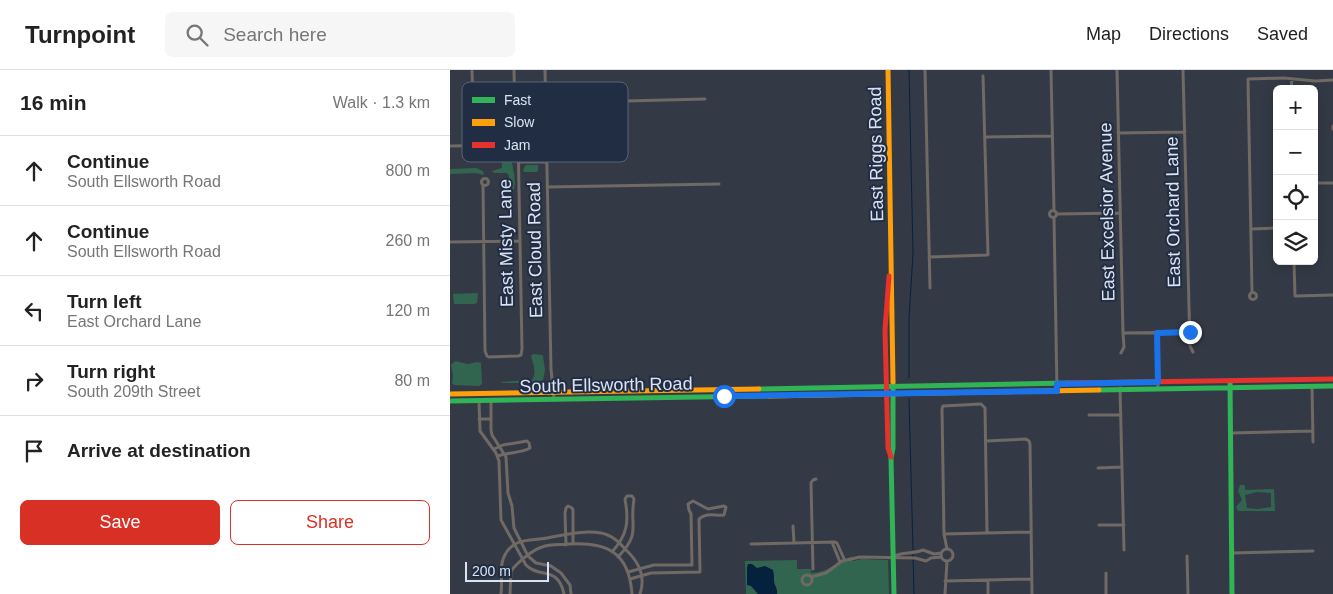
<!DOCTYPE html>
<meta charset="utf-8">
<style>
:root{--surface:#fff;--page:#f6f6f6;--text:#222;--muted:#767676;--line:#e0e0e0;--accent:#d93025}
body{margin:0;font-family:Helvetica,sans-serif;background:var(--page);color:var(--text)}
.controls{position:absolute;right:15px;top:15px;display:grid;overflow:hidden;border-radius:8px;box-shadow:0 2px 12px #0003}
.controls button{width:45px;height:45px;display:grid;place-items:center;padding:0;border:0;border-bottom:1px solid var(--line);background:var(--surface);color:var(--text);font:25px sans-serif}
.scale{position:absolute;left:15px;bottom:12px;width:84px;box-sizing:border-box;padding-left:5px;border:2px solid #dbe3f2;border-top:0;font-size:14px;line-height:18px;white-space:nowrap;color:#dbe3f2;-webkit-text-stroke:4px #212d43;paint-order:stroke}
.stop{position:absolute;width:15px;height:15px;margin:-11px;border:4px solid #1a73e8;border-radius:50%;background:#fff}
.stop.end{background:#1a73e8;border-color:#fff;box-shadow:0 1px 5px #0008}
.list{margin:0;padding:0;list-style:none}
h2{display:flex;justify-content:space-between;align-items:center;height:65px;margin:0;padding:0 20px;font-size:21px}
h2 small{font-size:16px;font-weight:400;color:var(--muted)}
.list li{display:grid;grid-template-columns:32px 1fr auto;gap:15px;align-items:center;box-sizing:border-box;height:70px;padding:0 20px;border-top:1px solid var(--line)}
.list b{display:block;font-size:19px;white-space:nowrap}
.list p{margin:0;font-size:16px;white-space:nowrap;color:var(--muted)}
.list em{font-size:16px;font-style:normal;color:var(--muted)}
.actions{display:flex;gap:10px;padding:15px 20px}
.actions a{flex:1;padding:11px 0;border:1px solid var(--accent);border-radius:8px;text-align:center;font-size:18px;color:var(--accent)}
.actions .main{background:var(--accent);color:#fff}
.icon{flex:none;width:28px;height:28px;fill:none;stroke:currentColor;stroke-width:2;stroke-linecap:round;stroke-linejoin:round}
.map{position:relative;flex:none;width:883px;height:524px;overflow:hidden}
header{display:flex;align-items:center;gap:30px;box-sizing:border-box;height:70px;padding:0 25px;background:var(--surface);border-bottom:1px solid var(--line)}
header strong{font-size:24px}
nav{display:flex;gap:28px;margin-inline-start:auto;font-size:18px}
.search{width:350px;height:45px;background:var(--page);display:flex;align-items:center;gap:12px;box-sizing:border-box;padding:0 18px;border-radius:8px;color:var(--muted);font-size:19px}
main{display:flex}
aside{flex:1;background:var(--surface)}
.map>svg:first-child{display:block}
</style>
<header>
<strong>Turnpoint</strong>
<div class="search"><svg class="icon" aria-label="search" viewBox="0 0 24 24"><circle cx="10" cy="10" r="6"/><path d="M15 15l6 6"/></svg>Search here</div>
<nav><a>Map</a><a>Directions</a><a>Saved</a></nav>
</header>
<main>
<aside>
<h2>16 min<small>Walk · 1.3 km</small></h2>
<ul class="list">
<li><svg class="icon" aria-label="ahead" viewBox="0 0 24 24"><path d="M12 20V5M6 11l6-6 6 6"/></svg><div><b>Continue</b><p>South Ellsworth Road</p></div><em>800 m</em></li>
<li><svg class="icon" aria-label="ahead" viewBox="0 0 24 24"><path d="M12 20V5M6 11l6-6 6 6"/></svg><div><b>Continue</b><p>South Ellsworth Road</p></div><em>260 m</em></li>
<li><svg class="icon" aria-label="left" viewBox="0 0 24 24"><path d="M17 20v-9H6M10 6l-5 5 5 5"/></svg><div><b>Turn left</b><p>East Orchard Lane</p></div><em>120 m</em></li>
<li><svg class="icon" aria-label="right" viewBox="0 0 24 24"><path d="M7 20v-9h11M14 6l5 5-5 5"/></svg><div><b>Turn right</b><p>South 209th Street</p></div><em>80 m</em></li>
<li><svg class="icon" aria-label="arrive" viewBox="0 0 24 24"><path d="M6 21V4h12l-3 4 3 4H6"/></svg><div><b>Arrive at destination</b></div></li>
</ul>
<div class="actions"><a class="main">Save</a><a>Share</a></div>
</aside>
<div class="map">
<svg width="883" height="524" viewBox="0 0 883 524">
<rect width="100%" height="100%" fill="#333a46"/>
<path fill="#326550" fill-rule="evenodd" d="M51 80H60C63 85 61 86 62 92 63 100 67 112 63 121L58 118 59 106 57 103H44L42 101 52 98Z
M76 95H88V101L86 102H74L73 100Z
M26 98 33 101 34 105 25 103 0 104V99Z
M28 223 27 233 24 234H4L3 224Z
M83 284 92 285 93 286 95 300 93 310 82 313H54L50 312 82 310C87 303 83 293 81 286Z
M5 291 18 294 27 292 31 293 32 314 29 316 4 315 2 313 3 306 1 295Z
M790 415H795V420L824 419 825 441H788L786 437 792 430 788 421ZM807 422 821 423V437L808 439 797 438 795 425Z
M401 487 403 491 412 489 438 490 439 524H296L295 491 347 490V499H361V503C377 503 387 492 401 487Z"/>
<path fill="#05213d" d="M298 494H302L307 498 315 496 323 500C324 504 324 506 324 510 324 516 328 518 327 524H308L301 516 297 515V497Z"/>
<g fill="none" stroke-linecap="round" stroke-linejoin="round">
<path stroke="#05213d" stroke-width="1" d="M459 308V248L463 183 459 0
M459 329 463 480
M463 484 464 524"/>
<path stroke="#706964" stroke-width="3" d="M22 0 24 76
M95 0 101 299 104 329
M475 0 480 218
M601 0 604 141
M667 0 673 263 674 277 671 283
M733 0 740 276 743 282
M841 19 842 9
M96 33 255 29
M883 56V59
M668 63 735 62
M535 67 602 66
M0 76 68 75
M68 92H97
M31.5 112a3.5 3.5 0 1 1 7 0a3.5 3.5 0 1 1-7 0Z
M864 113H883
M33 115 35 281 37 286 39 287 68 286 71 285 72 279 68 66 65 46 64 0
M97 117 269 114
M599.5 144a3.5 3.5 0 1 1 7 0a3.5 3.5 0 1 1-7 0Z
M607 144 670 143
M604 148 607 321
M801 159 827 158
M0 172 70 171
M479 187 538 185 533 6
M844 191 845 226 883 225
M802 222 798 9 834 8 865 11 883 10
M799.5 226a3.5 3.5 0 1 1 7 0a3.5 3.5 0 1 1-7 0Z
M673 263 740 262
M707 263 708 319
M862 316 863 372
M670 318 674 480
M41 330V360L42 365 56 387 58 423 62 436 64 458 78 486 86 493 101 496 111 503 120 515 121 524
M29 331 30 361 46 383 49 391 51 450 76 495C89 509 108 495 114 524
M639 345H671
M29 349H41
M781 363 863 361
M536 371 576 369 579 371 580 374 582 524
M44 379 53 375 77 371 79 373 80 378C72 383 58 382 48 386
M648 398 672 397
M649 455H674
M343 456 344 473
M494 464 581 462
M382 472 390 492
M301 474 385 472 387 473 395 491
M116 475 115 443 116 438 118 436 122 438 123 440V474
M491 485a6 6 0 1 1 12 0a6 6 0 1 1-12 0Z
M497 479 494 464 492 339 493 336 531 334 535 338 537 463
M162 482C178 464 179 451 175 429L177 426H182L184 429C179 457 192 462 168 487
M782 483 863 481
M444 486C453 482 463 484 473 480L484 484 491 483
M737 486 738 524
M363 499 361 413 363 410 366 409
M178 502 204 495H242L241 444 239 440 238 434 243 431 258 439 274 436 276 437 274 445C265 446 257 442 249 449L250 502 201 503 180 509
M656 503V524
M352 510a5 5 0 1 1 10 0a5 5 0 1 1-10 0Z
M361 507 376 503 392 491 410 487 465 488 476 491 481 488 491 487
M538 510V524
M495 511 582 509
M51 524C53 510 48 495 56 483 66 467 82 471 97 468 114 465 133 460 151 463 162 465 169 472 176 480 189 492 196 506 190 524
M60 524 61 501C67 493 82 480 92 477 100 474 110 475 119 474 157 472 179 482 182 524
M495 524 497 491"/>
<path stroke="#30b455" stroke-width="5" d="M780 311 782 524
M443 312V378L441 388 444 524
M309 319 618 313
M649 320 883 316
M0 331 319 326"/>
<path stroke="#ff9f0a" stroke-width="5" d="M438 0 443 312
M0 324 309 319
M319 326 649 320"/>
<path stroke="#e5322d" stroke-width="5" d="M439 206 435 260 438 378 441 387
M618 313 883 309"/>
</g>
<g fill="none" stroke-linecap="round" stroke-linejoin="round">
<path stroke="#1a73e8" stroke-width="6" d="M274 326 607 321V314L708 312 707 263 740 262"/>
</g>
<g text-anchor="middle" stroke-width="4" stroke-linejoin="round" paint-order="stroke">
<g font-size="18" fill="#dbe3f2" stroke="#212d43">
<text transform="translate(426 84) rotate(-91)" y="6">East Riggs Road</text>
<text transform="translate(657 142) rotate(-91)" y="6">East Excelsior Avenue</text>
<text transform="translate(723 142) rotate(-91)" y="6">East Orchard Lane</text>
<text transform="translate(56 173) rotate(-91)" y="6">East Misty Lane</text>
<text transform="translate(85 180) rotate(-91)" y="6">East Cloud Road</text>
<text transform="translate(156 315) rotate(-1)" y="6">South Ellsworth Road</text>
</g>
</g>
<rect x="12" y="12" width="166" height="80" rx="8" fill="#212d43" stroke="#596478" stroke-width="1"/>
<rect x="22" y="27" width="23" height="6" fill="#30b455"/>
<rect x="22" y="49" width="23" height="7" fill="#ff9f0a"/>
<rect x="22" y="72" width="23" height="6" fill="#e5322d"/>
<g font-size="14" fill="#dbe3f2">
<text x="54" y="35">Fast</text>
<text x="54" y="57">Slow</text>
<text x="54" y="80">Jam</text>
</g>
</svg>
<div class="controls">
<button>+</button>
<button>−</button>
<button><svg class="icon" aria-label="locate" viewBox="0 0 24 24"><circle cx="12" cy="12" r="6"/><path d="M12 2v4M12 18v4M2 12h4M18 12h4"/></svg></button>
<button><svg class="icon" aria-label="layers" viewBox="0 0 24 24"><path d="M12 4l9 5-9 5-9-5zM3 14l9 5 9-5"/></svg></button>
</div>
<div class="scale">200 m</div>
<div class="stop" style="left:274px;top:326px"></div>
<div class="stop end" style="left:740px;top:262px"></div>
</div>
</main>
